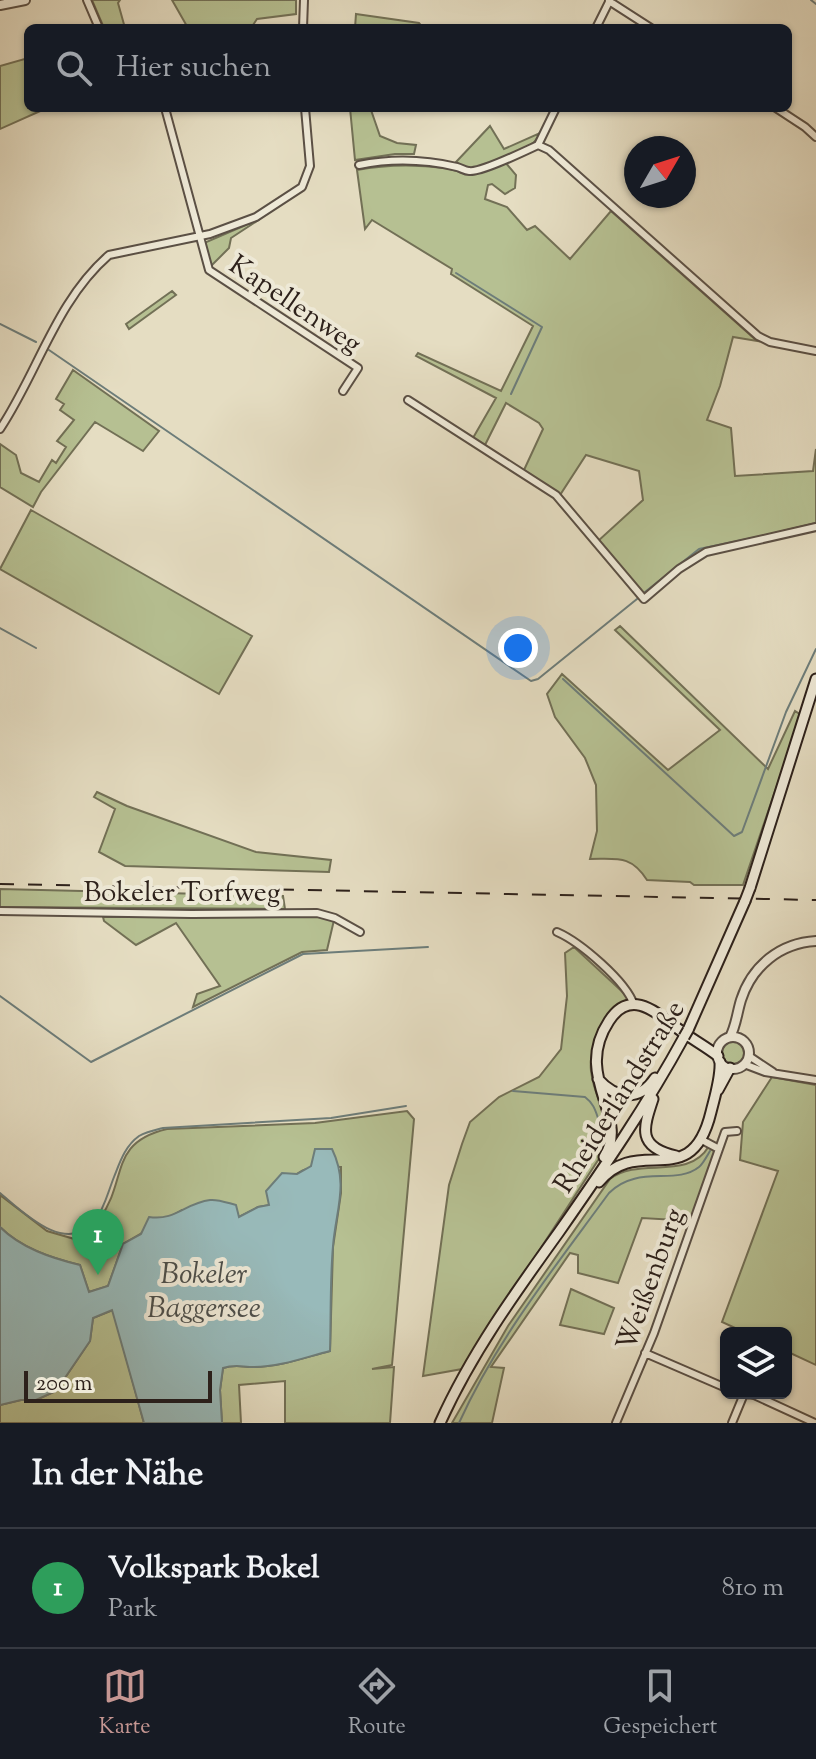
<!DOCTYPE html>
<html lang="de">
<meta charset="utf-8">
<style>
:root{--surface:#171b24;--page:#242831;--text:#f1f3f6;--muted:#9ea1a6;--line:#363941;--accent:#c59692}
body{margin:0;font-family:"Sorts Mill Goudy",serif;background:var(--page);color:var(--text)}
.controls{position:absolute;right:24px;bottom:24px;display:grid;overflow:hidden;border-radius:12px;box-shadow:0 2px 6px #0004}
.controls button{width:72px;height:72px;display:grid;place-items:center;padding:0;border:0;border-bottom:2px solid var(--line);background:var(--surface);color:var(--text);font:40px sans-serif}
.compass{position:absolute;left:624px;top:136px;width:72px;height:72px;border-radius:50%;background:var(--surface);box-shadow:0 2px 6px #0004;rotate:51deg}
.scale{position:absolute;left:24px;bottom:20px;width:188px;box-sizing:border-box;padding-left:8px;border:4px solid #2d211b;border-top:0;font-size:22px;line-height:28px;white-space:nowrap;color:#2d211b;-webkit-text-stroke:6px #eee9d7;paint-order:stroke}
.you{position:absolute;left:518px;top:648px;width:28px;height:28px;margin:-20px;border:6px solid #fff;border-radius:50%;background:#1a73e8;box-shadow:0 0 0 12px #1a73e833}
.badge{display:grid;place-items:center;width:52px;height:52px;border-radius:50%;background:var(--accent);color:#fff;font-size:26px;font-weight:700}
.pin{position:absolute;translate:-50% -66px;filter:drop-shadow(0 2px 4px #0008)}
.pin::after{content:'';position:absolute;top:42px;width:28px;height:24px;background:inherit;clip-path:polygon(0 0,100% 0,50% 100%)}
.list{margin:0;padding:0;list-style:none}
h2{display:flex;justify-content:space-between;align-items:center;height:104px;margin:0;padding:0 32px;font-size:34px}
h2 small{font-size:26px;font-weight:400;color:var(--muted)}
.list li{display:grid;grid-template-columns:52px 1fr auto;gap:24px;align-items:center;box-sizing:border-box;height:120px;padding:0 32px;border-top:2px solid var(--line)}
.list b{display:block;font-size:30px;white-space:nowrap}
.list p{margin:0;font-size:26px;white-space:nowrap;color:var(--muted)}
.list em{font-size:26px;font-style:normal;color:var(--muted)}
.icon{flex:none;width:44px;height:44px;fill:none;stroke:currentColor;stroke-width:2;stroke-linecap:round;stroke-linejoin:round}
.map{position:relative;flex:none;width:816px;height:1423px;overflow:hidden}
.search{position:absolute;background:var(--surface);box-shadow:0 2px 6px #0004;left:24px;right:24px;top:24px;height:88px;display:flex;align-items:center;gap:20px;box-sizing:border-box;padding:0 28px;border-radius:12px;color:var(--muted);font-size:30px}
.sheet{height:224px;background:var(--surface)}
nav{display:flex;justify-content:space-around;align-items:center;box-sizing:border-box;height:112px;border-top:2px solid var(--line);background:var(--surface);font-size:22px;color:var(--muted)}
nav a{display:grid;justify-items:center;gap:4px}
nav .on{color:var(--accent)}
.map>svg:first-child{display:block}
</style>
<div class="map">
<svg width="816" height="1423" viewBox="0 0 816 1423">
<rect width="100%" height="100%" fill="#e5ddc2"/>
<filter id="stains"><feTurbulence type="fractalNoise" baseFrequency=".0025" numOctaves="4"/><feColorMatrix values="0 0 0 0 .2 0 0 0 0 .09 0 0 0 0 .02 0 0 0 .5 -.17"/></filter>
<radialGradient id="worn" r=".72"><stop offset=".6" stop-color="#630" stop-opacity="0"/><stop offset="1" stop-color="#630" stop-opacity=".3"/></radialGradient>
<path fill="#b6c092" stroke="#727056" stroke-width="2" d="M92 0H120L118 3 125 28H104Z
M172 0H296V14L257 19 251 28H188Z
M356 14 419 23 423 28H355Z
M28 58V108H47L0 129V66Z
M350 108H373L371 110 380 136 397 143 416 145 414 154H395L355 160Z
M490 126 504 149 540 133C538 137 536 141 533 143 525 150 476 170 467 168 463 167 460 164 456 162Z
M505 162 516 175 515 188 505 194 492 184 488 185 485 199 507 207 527 230 535 226 570 259 611 211 757 341 733 337 720 386 707 420 731 428 735 476 813 471 816 449V523L705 550 644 595 598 541 643 500 639 471 586 455 560 495 524 470 543 429 539 423 506 403 485 445 473 438 496 398 416 356 418 353 501 391 533 326 451 274 452 269 372 220 365 229 357 170C388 164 414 164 445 168 453 169 462 174 470 174 483 175 493 165 505 162Z
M260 219 231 238 229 248 210 267 204 243Z
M172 291 176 295 129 329 126 324Z
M73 370 159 431 143 451 95 422 41 492 33 507 0 487V444L16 455 21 473 39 482 52 460 56 463 66 447 57 441 74 420 60 410 64 404 56 399Z
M31 510 252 636 219 694 0 569Z
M620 626 768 769 795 711 801 715 743 885H694L690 882 647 880C631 855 618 859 590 859L597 831 596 785 585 758 555 717 547 694 562 674 668 770 720 730 615 630Z
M97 792 127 806 256 852 331 860 329 872 125 866 99 852 115 809 94 797Z
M0 889 283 896 285 909 0 907Z
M317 916 334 920 327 950 302 952 193 1007 197 994 220 986 176 923 136 945 104 921 103 917Z
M574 947 628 997V1002C622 1005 616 1006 611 1011 599 1023 589 1054 591 1071 595 1106 613 1110 604 1151L462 1369 423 1376 449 1185 462 1144 470 1122 499 1097 539 1077 561 1049 567 996 565 953Z
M721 1053a12 12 0 1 1 24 0a12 12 0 1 1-24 0Z
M772 1077 816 1085V1365L786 1351V1333H746L722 1322 778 1171 740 1160 743 1122Z
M407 1111 414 1119 392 1365 372 1369 394 1367 390 1423H285V1381L239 1385 241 1423H222L220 1390 223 1368C235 1364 242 1367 254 1367 280 1367 306 1357 330 1351L333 1247 341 1193V1167C295 1164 297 1173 270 1205L258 1207 239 1217 182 1210 123 1244 108 1286 89 1292 80 1265C51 1258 21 1248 0 1227V1195L47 1231 78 1240C85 1233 94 1226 100 1218 128 1180 108 1143 167 1129L315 1123Z
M709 1146 715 1152 693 1221 642 1218 618 1283 578 1273V1255L570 1253 491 1367 504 1368 492 1423H452L508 1326 610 1179C639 1156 688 1182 709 1146Z
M571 1289 614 1308 604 1334 560 1325Z
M113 1310 144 1423H0V1405L21 1400H36L56 1391 90 1341 93 1318Z"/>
<path fill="#98baba" stroke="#6d7d7a" stroke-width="2" d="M315 1149H332C349 1184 336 1209 333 1246 330 1280 331 1316 330 1351 306 1357 280 1367 254 1367 242 1367 235 1364 223 1368L220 1390 222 1423H144L112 1310 93 1318 90 1341 56 1391 36 1400H21L0 1405V1227C21 1248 51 1258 80 1265L89 1292 108 1286 123 1244 141 1234 149 1217C176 1221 185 1203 210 1200 218 1199 228 1203 236 1205L239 1217 258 1207 269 1205 266 1191 282 1173 297 1174 311 1166Z"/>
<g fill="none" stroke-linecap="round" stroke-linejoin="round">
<path stroke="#6d7d7a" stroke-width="2" d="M811 0 816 4
M456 273 542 327 511 394
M0 324 36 342
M49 350 531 681 538 679 637 599
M645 592 699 549 771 534
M0 628 36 648
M563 679 734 836 742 832 786 712 816 649
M0 996 91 1062 303 954 428 947
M513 1091 585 1097C593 1103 595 1109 598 1118 606 1148 584 1170 569 1193
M0 1193C23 1212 65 1255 94 1222 104 1210 108 1192 114 1177 120 1162 125 1146 139 1136 146 1132 155 1130 163 1128L331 1118 406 1106
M459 1423C497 1339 555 1267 609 1193 638 1164 675 1186 699 1167 703 1164 707 1156 710 1151"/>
<g stroke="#5b5045" stroke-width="10">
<path id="minor" d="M87 0 99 28
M609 1 651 28
M303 28 304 0
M596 28 610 0
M165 108 209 270 358 368 343 391
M776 108 805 127 816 137
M538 145 556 108
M359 165C393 158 423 159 457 167 461 168 465 171 469 171 480 173 525 151 538 145L549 150 758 336 770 342 816 351
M408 400 556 495 644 599 679 569 706 552 816 527
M0 429C38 372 56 301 109 255L210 234 256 217 302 187 310 166 305 108
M0 911 192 914 317 913 335 918 360 932
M557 932C580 942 626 981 634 1005
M749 1056 773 1072
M744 1064 765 1072 816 1080
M702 1140 719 1149
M645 1353 726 1388
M741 1393 754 1395 815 1423
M616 1423 654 1333 725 1132 737 1131
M732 1423 744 1394"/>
</g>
<g stroke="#5b5045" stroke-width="12">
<path id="tertiary" d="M0 5 25 0
M730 1037C736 1026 737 1013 741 1000 752 966 780 943 816 941
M717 1053a16 16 0 1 1 32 0a16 16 0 1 1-32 0Z"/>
</g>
<g stroke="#2d211b" stroke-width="13">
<path id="secondary" d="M750 888 816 679
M688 1030 745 901
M598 1079C616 1099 639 1102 655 1078
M718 1090 730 1068
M653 1099C643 1129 637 1147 676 1156
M604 1157C631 1117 572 1077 609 1021 630 988 656 1012 677 1028 690 1038 705 1046 718 1056
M599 1182C639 1133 691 1195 711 1112 715 1096 721 1077 720 1062
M440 1423C471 1354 515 1293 559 1232 603 1169 647 1105 684 1037"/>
</g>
<use href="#minor" stroke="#eee9d7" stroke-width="6"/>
<use href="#tertiary" stroke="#eee9d7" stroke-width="8"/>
<use href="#secondary" stroke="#eee9d7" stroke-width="9"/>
<path stroke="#2d211b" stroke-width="2" stroke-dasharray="14 14" stroke-linecap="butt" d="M0 884 816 900"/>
<g stroke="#2d211b" stroke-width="13" stroke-linecap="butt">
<path id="secondary-bridge" d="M745 901 750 888
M684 1037 688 1030"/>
</g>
<use href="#secondary-bridge" stroke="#eee9d7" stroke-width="9"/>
</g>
<g text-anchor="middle" stroke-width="8" stroke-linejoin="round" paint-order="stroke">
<g font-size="28" fill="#2d211b" stroke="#eee9d7">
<text transform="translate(296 303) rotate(34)" y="10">Kapellenweg</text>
<text x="182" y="901">Bokeler Torfweg</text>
<text transform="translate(618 1096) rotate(-58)" y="10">Rheiderlandstraße</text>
<text transform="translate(649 1279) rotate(-70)" y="10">Weißenburg</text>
</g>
<g font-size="30" font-style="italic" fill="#4d4f4b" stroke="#eee9d7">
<text x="204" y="1283">Bokeler<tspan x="204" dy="34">Baggersee</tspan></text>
</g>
</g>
<rect width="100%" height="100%" filter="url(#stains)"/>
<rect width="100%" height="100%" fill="url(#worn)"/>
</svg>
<div class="controls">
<button><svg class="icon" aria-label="layers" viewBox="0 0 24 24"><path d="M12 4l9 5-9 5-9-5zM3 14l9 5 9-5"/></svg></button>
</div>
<svg class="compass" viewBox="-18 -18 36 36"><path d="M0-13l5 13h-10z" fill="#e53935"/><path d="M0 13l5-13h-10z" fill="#9ea1a6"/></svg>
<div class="scale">200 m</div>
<div class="you"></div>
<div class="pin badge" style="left:98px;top:1275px;background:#2e9e5b">1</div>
<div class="search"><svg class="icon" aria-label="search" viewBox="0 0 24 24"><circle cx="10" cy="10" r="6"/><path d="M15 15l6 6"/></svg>Hier suchen</div>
</div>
<section class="sheet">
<h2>In der Nähe<small></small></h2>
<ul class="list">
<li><span class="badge" style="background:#2e9e5b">1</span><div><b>Volkspark Bokel</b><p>Park</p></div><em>810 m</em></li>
</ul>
</section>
<nav>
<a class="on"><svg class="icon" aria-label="map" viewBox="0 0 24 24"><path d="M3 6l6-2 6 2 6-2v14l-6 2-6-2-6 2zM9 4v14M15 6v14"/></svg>Karte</a>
<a><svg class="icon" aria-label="directions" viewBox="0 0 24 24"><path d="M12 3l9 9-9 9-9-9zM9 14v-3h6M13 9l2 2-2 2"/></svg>Route</a>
<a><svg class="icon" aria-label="saved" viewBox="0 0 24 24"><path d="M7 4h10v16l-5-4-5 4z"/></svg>Gespeichert</a>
</nav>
